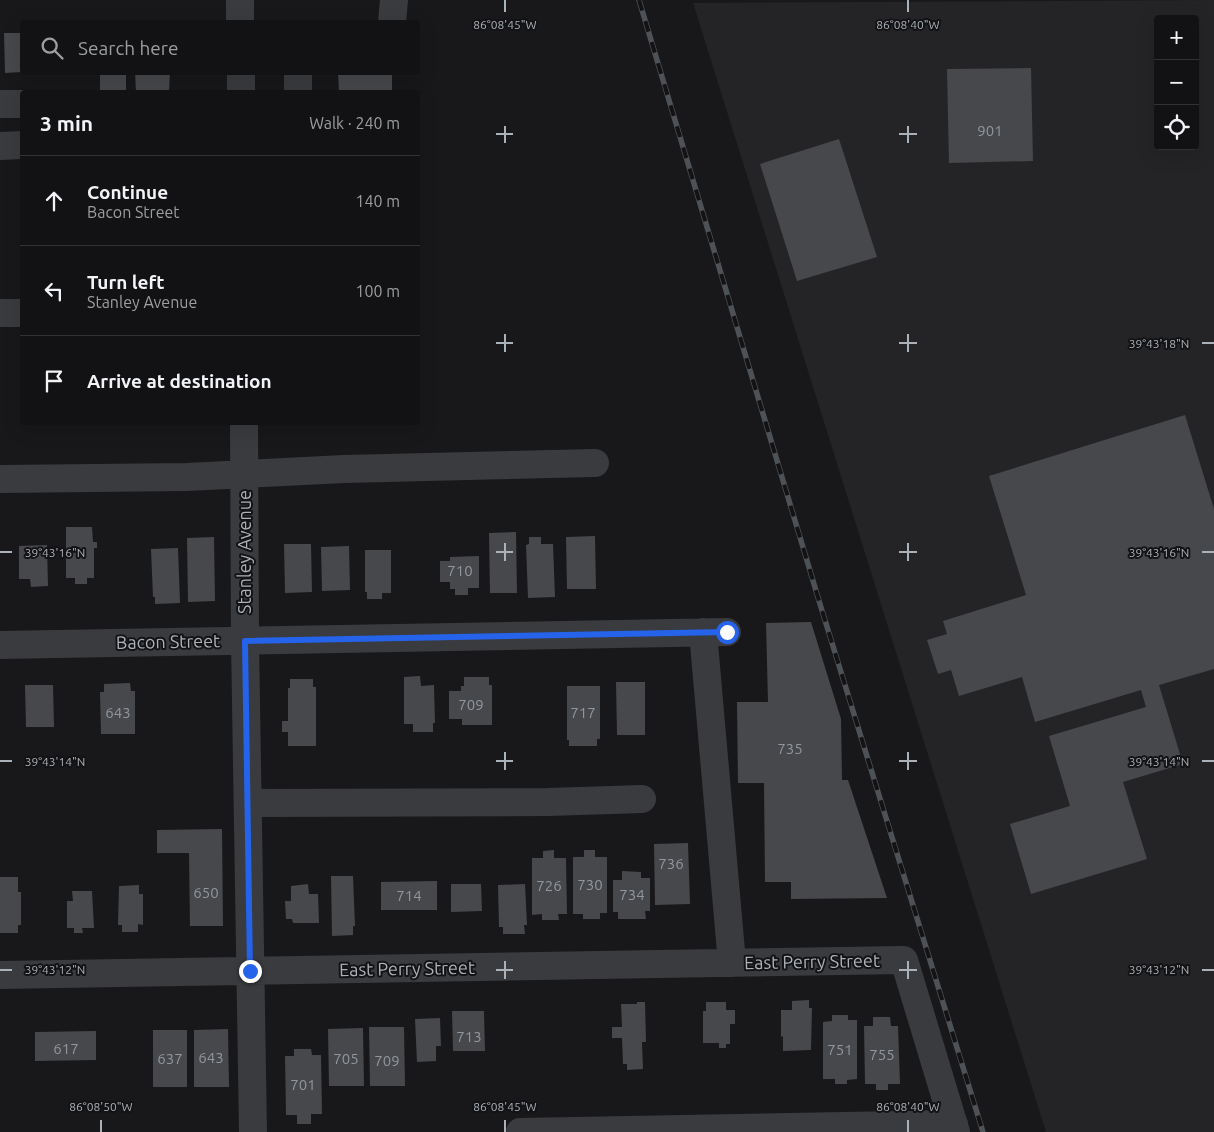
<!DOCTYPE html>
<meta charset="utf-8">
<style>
:root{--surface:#121214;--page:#1b1b1d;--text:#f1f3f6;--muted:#9c9ea0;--line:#313234}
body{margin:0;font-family:Ubuntu,sans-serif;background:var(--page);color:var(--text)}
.controls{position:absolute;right:15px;top:15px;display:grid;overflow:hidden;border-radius:5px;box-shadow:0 5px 20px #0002}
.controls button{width:45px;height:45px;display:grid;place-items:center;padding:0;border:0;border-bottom:1px solid var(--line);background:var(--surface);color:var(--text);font:25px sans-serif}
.stop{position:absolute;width:15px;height:15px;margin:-11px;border:4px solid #2563eb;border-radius:50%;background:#fff}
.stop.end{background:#2563eb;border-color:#fff;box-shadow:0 1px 5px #0008}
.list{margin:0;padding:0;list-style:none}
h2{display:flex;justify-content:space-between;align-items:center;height:65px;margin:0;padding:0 20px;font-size:21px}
h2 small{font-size:16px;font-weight:400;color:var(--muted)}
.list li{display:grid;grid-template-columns:32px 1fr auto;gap:15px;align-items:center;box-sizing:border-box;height:90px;padding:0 20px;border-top:1px solid var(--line)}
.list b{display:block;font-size:19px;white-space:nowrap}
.list p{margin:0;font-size:16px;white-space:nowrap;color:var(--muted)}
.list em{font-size:16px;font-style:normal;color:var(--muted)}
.icon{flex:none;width:28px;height:28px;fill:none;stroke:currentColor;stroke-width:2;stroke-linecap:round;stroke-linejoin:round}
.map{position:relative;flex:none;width:1214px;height:1132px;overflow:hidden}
.search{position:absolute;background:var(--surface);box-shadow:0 5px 20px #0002;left:20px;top:20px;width:400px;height:55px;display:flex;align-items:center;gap:12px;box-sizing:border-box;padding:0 18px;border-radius:5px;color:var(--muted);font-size:19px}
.panel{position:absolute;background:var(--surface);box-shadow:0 5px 20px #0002;left:20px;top:90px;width:400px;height:335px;border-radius:5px}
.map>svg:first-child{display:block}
</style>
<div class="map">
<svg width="1214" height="1132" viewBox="0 0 1214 1132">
<rect width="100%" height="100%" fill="#18181a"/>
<path fill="#242427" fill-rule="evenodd" d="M1214 0V1132H1046L693 3ZM1158 19H1195V146H1158Z"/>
<path fill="#47484c" d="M4 33H22V72L5 73Z
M1031 68 1033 161 949 163 947 69Z
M100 72H126V90H100Z
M135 72H170L169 92H136Z
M338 72H392V92H339Z
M839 139 877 257 797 281 760 164Z
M1185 415 1214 509V669L1159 685 1183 764 1123 782 1147 859 1031 894 1010 824 1070 806 1049 736 1146 707 1141 690 1035 722 1022 677 959 696 951 670 938 674 927 640 947 634 943 621 1026 595 989 476Z
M66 527H92L93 542H97V548H94V578H87V584H75V578H66Z
M516 532 517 593H490L489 533Z
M595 536 596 589H567L566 537Z
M214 537 215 601 188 602 187 538Z
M529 537H541V544H553L555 597 528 598 526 545 529 544Z
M284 544H311L312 592 285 593Z
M47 545 48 586 31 587 30 579H19V546Z
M349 546 350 590 322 591 321 547Z
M178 548 180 603 155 604V597H153L151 549Z
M365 550H391V593H382V599H367V592H365Z
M479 556V588H468V595H455V589H450V582H440V561H450V557Z
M811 622 841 719 842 780H848L887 898 791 899V882H765L764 783H738L737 702H768L766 623Z
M420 676 421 686 434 685 435 723H433V732H413V724H404V677Z
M464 677H489V685H492V725H462V719H449V691H461V686H464Z
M290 679H313V687H316V746H288V732H282V721H288V688H290Z
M616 682H645V735H617Z
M130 683 131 691H135V734H101L100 692H104V684Z
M25 685H53L54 727H26Z
M567 686H600V739H597V746H569V740H567Z
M222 829 223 926H190L189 853H157V830Z
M688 843 690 904 655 905 654 844Z
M554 850V858H566L567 914H558L559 920H542V914L532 915V858H543V851Z
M584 850H595V857H607V913H600V919H583V914H573V857H584Z
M622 871 641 872V878H650V911H645L646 919H618V912H613V880H622Z
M331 876H353L355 926H353V935L332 936Z
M0 877H18V892H21V925H18V933H0Z
M437 881V910H381V882Z
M308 884 309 894H318L319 923H293L292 919H286L285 901H291V886Z
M451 884H481L482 911 451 912Z
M525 884 527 925H524L525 934H503V927H499L498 885Z
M139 885V894H143V925L138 924V932H122V925H118L119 886Z
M72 891H92L94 928H82L83 933H74V928H67V901H73Z
M809 1000V1008H812L811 1050 783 1051V1036L781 1037V1010H792V1001Z
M637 1002H645L646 1042H642L643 1069 627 1070V1064H623L622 1038H612V1027H622L621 1004H637Z
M706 1002H726V1010H735V1024H730V1044H726V1048H719V1043H703V1011H706Z
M452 1011H484L485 1051H453Z
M832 1015H848V1020H857V1079L847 1080V1084H835V1079H823V1022L832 1021Z
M873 1017H890L891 1026H898L900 1084H888V1090H876V1084H865L864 1026H873Z
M440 1018 441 1046H436V1061L417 1062 415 1019Z
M369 1027H404L405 1086H370Z
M363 1028 364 1086H329L328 1029Z
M228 1029 229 1087H194V1030Z
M153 1030H187V1087H153Z
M96 1031V1060L35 1061V1032Z
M294 1049H311L312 1055H321L322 1114H311V1124H297V1115H286L285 1056H294Z"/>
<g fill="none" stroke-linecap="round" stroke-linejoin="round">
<path stroke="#393b3e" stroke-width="28" d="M240 0V22
M392 22 394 0
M241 72V92
M298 72V92
M0 104H21
M0 146 22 145
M0 313H22
M244 422 245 641 253 1132
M0 479 187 477 344 469 595 463
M703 632 732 963
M0 645 727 632
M248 803 548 802 642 799
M0 975 904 960 956 1132
M520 1132 954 1124"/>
<g stroke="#4e5155" stroke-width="5.5">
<path id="rail" d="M639 0 820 604 983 1132"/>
</g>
<use href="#rail" stroke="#131315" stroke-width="4" stroke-dasharray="11" stroke-linecap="butt"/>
</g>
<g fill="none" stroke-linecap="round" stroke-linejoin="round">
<path stroke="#2563eb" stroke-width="6" d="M250 971 245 641 727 632"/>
</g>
<path fill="none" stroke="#abb1b8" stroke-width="2" d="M505 0V12M908 0V12M505 126V143M908 126V143M496 134H513M899 134H917M505 334V352M908 334V352M496 343H513M899 343H917M1202 343H1214M505 543V561M908 543V561M0 552H12M496 552H513M899 552H917M1202 552H1214M505 752V770M908 752V770M0 761H12M496 761H513M899 761H917M1202 761H1214M505 961V979M908 961V979M0 970H12M496 970H513M899 970H917M1202 970H1214M101 1120V1132M505 1120V1132M908 1120V1132"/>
<g text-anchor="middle" stroke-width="4" stroke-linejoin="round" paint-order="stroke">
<g font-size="15" fill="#92979d">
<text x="990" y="136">901</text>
<text x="460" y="576">710</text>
<text x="471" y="710">709</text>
<text x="118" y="718">643</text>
<text x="583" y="718">717</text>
<text x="790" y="754">735</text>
<text x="671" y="869">736</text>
<text x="590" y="890">730</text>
<text x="549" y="891">726</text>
<text x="206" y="898">650</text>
<text x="632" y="900">734</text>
<text x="409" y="901">714</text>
<text x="469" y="1042">713</text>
<text x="66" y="1054">617</text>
<text x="840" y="1055">751</text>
<text x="882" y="1060">755</text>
<text x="211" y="1063">643</text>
<text x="170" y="1064">637</text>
<text x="346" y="1064">705</text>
<text x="387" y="1066">709</text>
<text x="303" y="1090">701</text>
</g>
<g font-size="18" fill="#abb1b8" stroke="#131315">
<text transform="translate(245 552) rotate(-90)" y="6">Stanley Avenue</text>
<text transform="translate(168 642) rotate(-1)" y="6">Bacon Street</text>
<text transform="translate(812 962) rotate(-1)" y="6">East Perry Street</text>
<text transform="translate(407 969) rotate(-1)" y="6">East Perry Street</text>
</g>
</g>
<g font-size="12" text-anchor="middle" fill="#abb1b8" stroke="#131315" stroke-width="4" stroke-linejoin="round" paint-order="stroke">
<text x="505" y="29">86°08'45"W</text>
<text x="908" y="29">86°08'40"W</text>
<text x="1159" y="348">39°43'18"N</text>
<text x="55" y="557">39°43'16"N</text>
<text x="1159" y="557">39°43'16"N</text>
<text x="55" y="766">39°43'14"N</text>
<text x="1159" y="766">39°43'14"N</text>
<text x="55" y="974">39°43'12"N</text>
<text x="1159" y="974">39°43'12"N</text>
<text x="101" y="1111">86°08'50"W</text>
<text x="505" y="1111">86°08'45"W</text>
<text x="908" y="1111">86°08'40"W</text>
</g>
</svg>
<div class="controls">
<button>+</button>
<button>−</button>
<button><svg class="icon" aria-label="locate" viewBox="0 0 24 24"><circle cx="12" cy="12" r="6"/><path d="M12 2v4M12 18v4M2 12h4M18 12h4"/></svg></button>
</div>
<div class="stop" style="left:727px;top:632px"></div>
<div class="stop end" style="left:250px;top:971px"></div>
<div class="search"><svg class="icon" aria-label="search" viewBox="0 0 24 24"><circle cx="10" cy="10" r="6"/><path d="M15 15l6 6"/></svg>Search here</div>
<section class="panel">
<h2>3 min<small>Walk · 240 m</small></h2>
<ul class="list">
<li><svg class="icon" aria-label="ahead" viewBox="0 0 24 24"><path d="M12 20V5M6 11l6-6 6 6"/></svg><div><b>Continue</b><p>Bacon Street</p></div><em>140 m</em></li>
<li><svg class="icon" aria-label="left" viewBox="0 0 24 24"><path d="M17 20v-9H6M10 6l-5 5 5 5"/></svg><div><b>Turn left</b><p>Stanley Avenue</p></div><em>100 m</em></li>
<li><svg class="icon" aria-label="arrive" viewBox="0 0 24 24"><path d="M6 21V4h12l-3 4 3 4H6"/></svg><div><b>Arrive at destination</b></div></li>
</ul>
</section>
</div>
